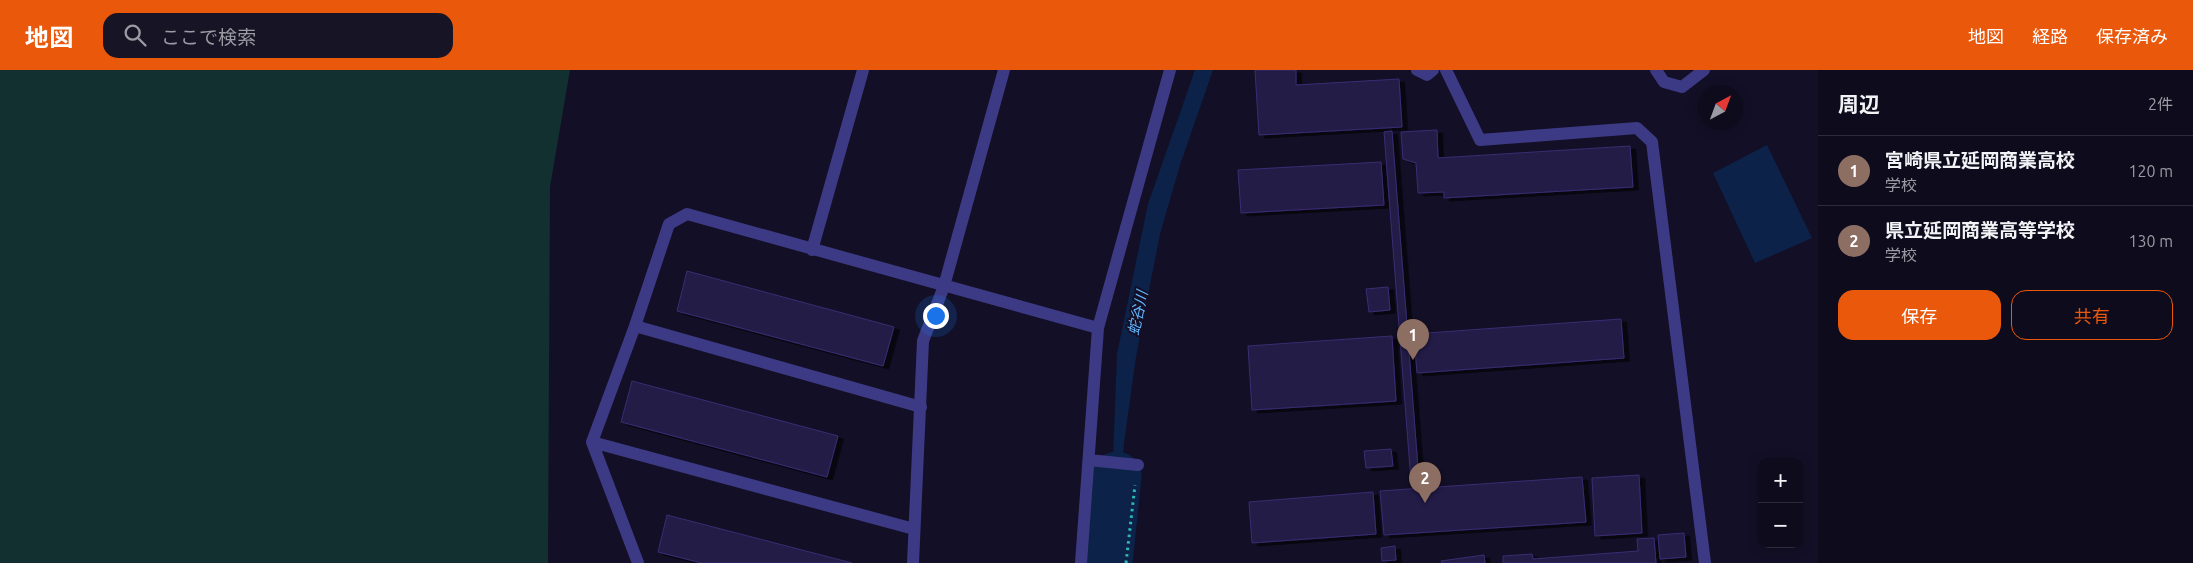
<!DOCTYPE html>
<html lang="ja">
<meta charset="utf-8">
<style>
:root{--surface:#0e0b1c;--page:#171425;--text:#f1f3f6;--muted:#9b9ba3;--line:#2e2b3b;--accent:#ea580c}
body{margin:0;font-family:Ubuntu,"Noto Sans JP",sans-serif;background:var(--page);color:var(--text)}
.controls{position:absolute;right:15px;bottom:15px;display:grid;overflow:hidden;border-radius:10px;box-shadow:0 2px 12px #0003}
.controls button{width:45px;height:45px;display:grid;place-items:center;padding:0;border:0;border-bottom:1px solid var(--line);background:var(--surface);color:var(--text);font:25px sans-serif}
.compass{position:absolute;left:1698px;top:15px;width:45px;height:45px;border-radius:50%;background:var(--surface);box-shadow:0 2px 12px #0003;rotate:41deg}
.you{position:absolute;left:935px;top:245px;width:18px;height:18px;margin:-12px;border:4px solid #fff;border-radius:50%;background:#1a73e8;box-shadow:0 0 0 8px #1a73e833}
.badge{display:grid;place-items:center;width:32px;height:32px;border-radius:50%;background:var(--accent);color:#fff;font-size:16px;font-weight:700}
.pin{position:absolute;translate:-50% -41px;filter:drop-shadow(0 1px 2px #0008)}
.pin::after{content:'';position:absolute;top:26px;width:18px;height:15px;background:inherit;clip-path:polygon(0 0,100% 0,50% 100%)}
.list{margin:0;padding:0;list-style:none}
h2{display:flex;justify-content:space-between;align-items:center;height:65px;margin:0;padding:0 20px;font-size:21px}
h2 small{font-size:16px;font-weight:400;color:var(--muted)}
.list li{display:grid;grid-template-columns:32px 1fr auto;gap:15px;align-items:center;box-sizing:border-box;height:70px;padding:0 20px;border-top:1px solid var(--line)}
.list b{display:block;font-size:19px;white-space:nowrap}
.list p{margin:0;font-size:16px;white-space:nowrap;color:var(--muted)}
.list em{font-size:16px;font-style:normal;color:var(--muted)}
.actions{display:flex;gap:10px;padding:15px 20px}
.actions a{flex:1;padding:11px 0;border:1px solid var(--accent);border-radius:15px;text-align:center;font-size:18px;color:var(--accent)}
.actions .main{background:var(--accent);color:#fff}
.icon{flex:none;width:28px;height:28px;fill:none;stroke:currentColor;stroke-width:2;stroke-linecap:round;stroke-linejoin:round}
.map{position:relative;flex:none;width:1818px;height:493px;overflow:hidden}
header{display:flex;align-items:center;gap:30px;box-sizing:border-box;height:70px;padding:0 25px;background:var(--accent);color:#fff}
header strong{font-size:24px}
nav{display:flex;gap:28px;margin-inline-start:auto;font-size:18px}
.search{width:350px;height:45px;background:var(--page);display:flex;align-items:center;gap:12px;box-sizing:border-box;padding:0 18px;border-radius:15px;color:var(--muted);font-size:19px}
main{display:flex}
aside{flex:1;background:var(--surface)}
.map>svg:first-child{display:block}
</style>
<header>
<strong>地図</strong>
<div class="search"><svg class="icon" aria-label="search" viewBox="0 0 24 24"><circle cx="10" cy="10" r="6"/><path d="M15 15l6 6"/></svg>ここで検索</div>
<nav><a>地図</a><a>経路</a><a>保存済み</a></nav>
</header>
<main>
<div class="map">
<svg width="1818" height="493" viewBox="0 0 1818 493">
<defs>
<filter id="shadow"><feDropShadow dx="5.5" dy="3" stdDeviation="0" flood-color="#0009"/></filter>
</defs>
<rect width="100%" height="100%" fill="#130f26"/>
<path fill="#12302f" d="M0 0H570L550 117 548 493H0Z"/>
<path fill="#0c2248" d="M1195 0H1213L1180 95 1160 164 1136 287 1124 373 1114 493H1109L1117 284 1148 134Z
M1767 75 1812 168 1755 193 1713 103Z"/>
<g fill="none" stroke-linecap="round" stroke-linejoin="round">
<path stroke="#0c2248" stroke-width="49" d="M1108 493 1117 406"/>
</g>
<path fill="#241b47" stroke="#3b2d73" filter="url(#shadow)" d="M1255 0H1296V15L1399 9 1402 57 1259 65Z
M1437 60 1438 88 1630 76 1633 117 1444 128V122L1418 123 1416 93 1403 89 1401 62Z
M1392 61 1419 411H1411L1384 62Z
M1381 92 1384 135 1241 143 1238 100Z
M687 201 894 257 883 296 677 241Z
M1388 217 1390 240 1369 242 1366 219Z
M1621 249 1624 288 1417 303 1414 264Z
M1392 266 1396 331 1252 340 1248 276Z
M632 311 838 366 827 407 621 352Z
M1391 379 1393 396 1366 398 1364 381Z
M1639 405 1642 463 1595 466 1592 408Z
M1582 407 1586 452 1384 465 1380 421Z
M1373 422 1376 464 1252 473 1249 432Z
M667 445 852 493H702L658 482Z
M1684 463 1686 487 1660 489 1658 465Z
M1654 468 1656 493H1503V486L1532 484 1533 489 1638 481 1637 469Z
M1395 476 1396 490 1382 491 1381 478Z
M1484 485 1485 493H1442L1441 491Z"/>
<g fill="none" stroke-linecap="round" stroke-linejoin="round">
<path stroke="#2fb8b0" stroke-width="3" stroke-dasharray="2.5 4" stroke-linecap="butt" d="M1126 493 1135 415"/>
<path stroke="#3d3a85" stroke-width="12" d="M1417 0 1427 5 1433 0
M1446 0 1480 70 1637 58 1652 72 1705 493
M1656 0 1664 12 1682 17 1704 0
M812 180 863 0
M635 256 921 337
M592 372 914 459
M1089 390 1138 395
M638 493 592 372 635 256 669 154 687 144 1098 258
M913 493 923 271 944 216 1004 0
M1081 493 1098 258 1170 0"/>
</g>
<g text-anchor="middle" stroke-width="4" stroke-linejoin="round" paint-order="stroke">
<g font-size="15" font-style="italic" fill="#62b6ff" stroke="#130f26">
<text transform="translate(1138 243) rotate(-78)" y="5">蛇谷川</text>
</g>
</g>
</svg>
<div class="controls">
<button>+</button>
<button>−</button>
</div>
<svg class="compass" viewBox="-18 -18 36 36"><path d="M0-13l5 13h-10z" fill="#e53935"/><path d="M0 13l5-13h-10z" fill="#9b9ba3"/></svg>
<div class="you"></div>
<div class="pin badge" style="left:1413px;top:290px;background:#8d6e63">1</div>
<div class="pin badge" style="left:1425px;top:433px;background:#8d6e63">2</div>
</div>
<aside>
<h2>周辺<small>2件</small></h2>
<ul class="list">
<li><span class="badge" style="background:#8d6e63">1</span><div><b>宮崎県立延岡商業高校</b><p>学校</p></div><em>120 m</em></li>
<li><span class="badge" style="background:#8d6e63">2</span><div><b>県立延岡商業高等学校</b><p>学校</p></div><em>130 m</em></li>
</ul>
<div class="actions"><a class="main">保存</a><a>共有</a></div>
</aside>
</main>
